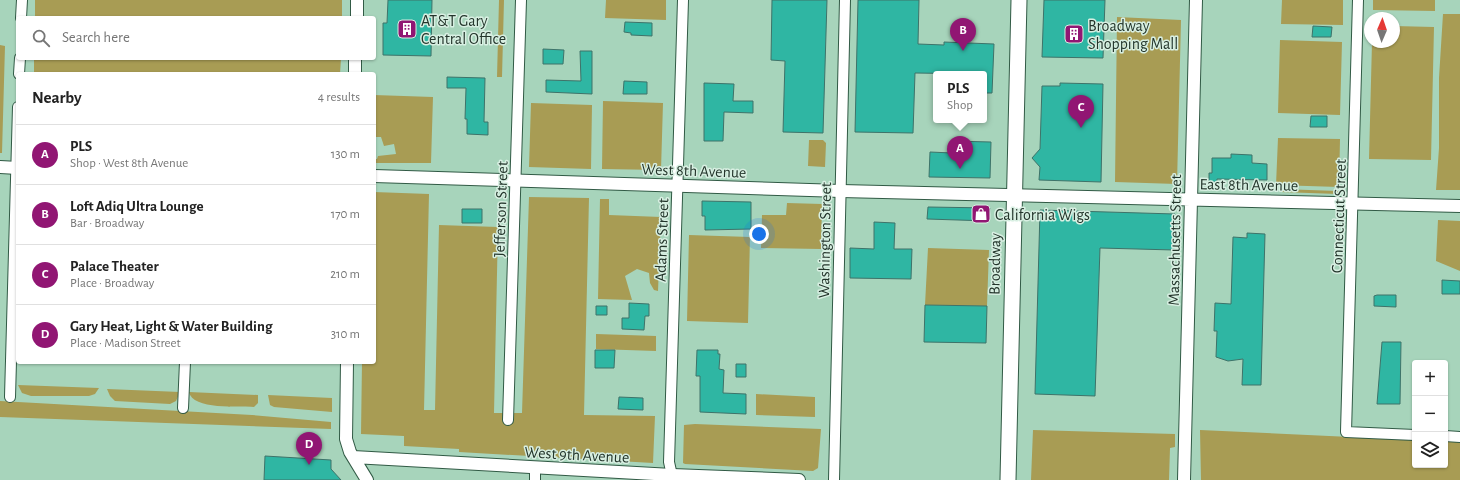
<!DOCTYPE html>
<meta charset="utf-8">
<style>
:root{--surface:#fff;--page:#f2f2f2;--text:#222;--muted:#767676;--line:#e0e0e0;--accent:#911673}
body{margin:0;font-family:"Alegreya Sans",sans-serif;background:var(--page);color:var(--text)}
.controls{position:absolute;right:12px;bottom:12px;display:grid;overflow:hidden;border-radius:4px;box-shadow:0 1px 3px #0004}
.controls button{width:36px;height:36px;display:grid;place-items:center;padding:0;border:0;border-bottom:1px solid var(--line);background:var(--surface);color:var(--text);font:20px sans-serif}
.compass{position:absolute;left:1364px;top:12px;width:36px;height:36px;border-radius:50%;background:var(--surface);box-shadow:0 1px 3px #0004;rotate:2deg}
.you{position:absolute;left:759px;top:234px;width:14px;height:14px;margin:-10px;border:3px solid #fff;border-radius:50%;background:#1a73e8;box-shadow:0 0 0 6px #1a73e833}
.badge{display:grid;place-items:center;width:26px;height:26px;border-radius:50%;background:var(--accent);color:#fff;font-size:13px;font-weight:700}
.pin{position:absolute;translate:-50% -33px;filter:drop-shadow(0 1px 2px #0008)}
.pin::after{content:'';position:absolute;top:21px;width:14px;height:12px;background:inherit;clip-path:polygon(0 0,100% 0,50% 100%)}
.popup{position:absolute;left:933px;top:71px;width:54px;height:52px;box-sizing:border-box;display:grid;place-content:center;border-radius:4px;background:var(--surface);filter:drop-shadow(0 1px 3px #0005);font-size:13px;white-space:nowrap;color:var(--muted)}
.popup b{font-size:15px;color:var(--text)}
.popup::after{content:'';position:absolute;left:50%;top:100%;margin-left:-8px;border:8px solid transparent;border-top-color:var(--surface)}
.list{margin:0;padding:0;list-style:none}
h2{display:flex;justify-content:space-between;align-items:center;height:52px;margin:0;padding:0 16px;font-size:17px}
h2 small{font-size:13px;font-weight:400;color:var(--muted)}
.list li{display:grid;grid-template-columns:26px 1fr auto;gap:12px;align-items:center;box-sizing:border-box;height:60px;padding:0 16px;border-top:1px solid var(--line)}
.list b{display:block;font-size:15px;white-space:nowrap}
.list p{margin:0;font-size:13px;white-space:nowrap;color:var(--muted)}
.list em{font-size:13px;font-style:normal;color:var(--muted)}
.icon{flex:none;width:22px;height:22px;fill:none;stroke:currentColor;stroke-width:2;stroke-linecap:round;stroke-linejoin:round}
.map{position:relative;flex:none;width:1460px;height:480px;overflow:hidden}
.search{position:absolute;background:var(--surface);box-shadow:0 1px 3px #0004;left:16px;top:16px;width:360px;height:44px;display:flex;align-items:center;gap:10px;box-sizing:border-box;padding:0 14px;border-radius:4px;color:var(--muted);font-size:15px}
.panel{position:absolute;background:var(--surface);box-shadow:0 1px 3px #0004;left:16px;top:72px;width:360px;height:292px;border-radius:4px}
.map>svg:first-child{display:block}
</style>
<div class="map">
<svg width="1460" height="480" viewBox="0 0 1460 480">
<rect width="100%" height="100%" fill="#a7d4bb"/>
<path fill="#a89c54" d="M35 0H342V18H35Z
M499 0H504L502 77H497Z
M606 0H666V20L605 18Z
M1282 0H1343V25L1281 24Z
M1373 0H1435V11L1373 10Z
M1443 14H1460V190H1436L1439 148V78Z
M1117 17 1181 20 1177 184 1115 182Z
M1394 26 1434 27 1431 160 1369 159 1372 42H1394Z
M1280 40 1342 42 1340 115 1278 113Z
M0 45 5 46 2 153H0Z
M34 58H341L340 74H34Z
M374 95 433 97 431 163H374V159H377L378 156 396 154 394 144 384 146 381 137H374Z
M603 101 663 103 661 170 602 169Z
M531 103 592 105 591 169 529 167Z
M1278 138 1340 139 1339 187 1276 185Z
M809 140H823L826 143 825 167 808 166Z
M1280 189 1338 191V194L1280 192 1279 190Z
M374 192 429 194 424 410H435L439 225 498 227 494 413H522L529 197 589 198 584 415 655 416 653 463 459 452V449L404 446V436L361 434 362 362H374Z
M600 199H609V215L661 217 658 291 654 290 650 283 649 273 637 269 625 276 632 300 598 299Z
M787 203 822 204 821 249 761 248 762 215H786Z
M1438 220 1460 221V271L1436 261Z
M689 235 750 237 748 323 687 321Z
M928 248 989 250 987 306 925 305Z
M596 334 656 336V351L596 349Z
M18 385 99 388 95 394 89 396H31L22 393Z
M107 389 180 392 176 401 170 404 115 401 110 396Z
M189 392 258 395V403L254 407C240 406 192 410 189 392Z
M756 394 815 397V417L756 415Z
M268 395 332 398V412L274 407 270 405Z
M0 401 252 415 331 422V429L0 417Z
M695 424 821 429 818 468 813 471 685 464 683 463 684 425Z
M1033 430 1175 434V447L1170 448 1169 480H1031Z
M1200 430 1415 440V465H1445V441L1460 442V480H1201Z"/>
<path fill="#2fb6a3" stroke="#3e7369" d="M388 0H432L431 56 383 55V23H387Z
M772 0H827L823 133 783 132 785 61 771 60Z
M858 0H919L918 44 944 45V42L994 44 992 93H984V74L915 73 913 133 855 132Z
M1044 0H1105L1103 58 1042 57Z
M625 22 652 23V36L631 35V33L624 32Z
M1313 26 1332 27 1331 37H1312Z
M543 49 564 50 563 64H543Z
M580 51H592V94L546 92V80L581 81Z
M447 77 485 78 484 122H488V135L467 134V119H465L466 88H447Z
M624 81 647 82V94H623Z
M704 83 734 84 733 101H753V113L724 112 723 141H704Z
M1060 83 1103 84 1101 182 1039 180 1040 167 1032 158 1040 149 1042 86H1060Z
M1311 116H1327V127H1310Z
M952 141 991 142 990 178 929 177 930 152 952 153Z
M1231 154 1252 155V163L1267 164V180L1217 179V182H1209V173H1212V158H1231Z
M702 201 751 202V229L705 230V216H702Z
M928 207 990 208 989 221 927 219Z
M462 209H482V223H462Z
M1040 210 1175 214 1174 250 1100 248 1095 396 1035 394Z
M874 222 895 223 894 249H912L911 279 850 278V248L874 249Z
M1247 233 1265 234 1261 385H1242L1243 359 1228 361 1216 357 1217 331H1214L1215 303 1231 304 1233 237 1247 238Z
M1442 280 1460 281V294H1442Z
M1377 295H1396V307L1374 306V296Z
M629 303 649 304V316H645L644 330 622 329V318H629Z
M925 305 987 306 986 343 924 342Z
M596 306H607V315H596Z
M1382 342H1401L1400 404H1377Z
M595 350H615L614 368H595Z
M697 350H718V354H720L719 369 724 370 723 393 746 394V414L700 412V376H696Z
M736 364H746V377H736Z
M619 397 643 398V410L618 409Z
M265 456 331 460V469L341 480H264Z"/>
<g fill="none" stroke-linecap="round" stroke-linejoin="round">
<g stroke="#315a45" stroke-width="12">
<path id="minor" d="M1358 0 1346 432 1415 435
M21 18 22 0
M19 74 20 58
M10 397 18 107
M183 408 185 362
M508 420 521 0
M1445 436 1460 437
M535 480V467
M673 480 669 462 683 0
M834 480 845 0"/>
</g>
<g stroke="#315a45" stroke-width="14">
<path id="tertiary" d="M357 18V0
M355 74V58
M0 167 18 168
M374 176 841 191 1460 206
M347 362 346 439 350 452 367 480
M353 457 672 475 799 480
M1184 480 1196 0"/>
</g>
<g stroke="#315a45" stroke-width="17">
<path id="primary" d="M1008 480 1019 0"/>
</g>
<use href="#minor" stroke="#fff" stroke-width="10"/>
<use href="#tertiary" stroke="#fff" stroke-width="12"/>
<use href="#primary" stroke="#fff" stroke-width="15"/>
</g>
<defs>
<g id="building-square" transform="scale(1)"><rect x="-9" y="-9" width="18" height="18" rx="4" fill="#911673" stroke="#d8efe2"/><path d="M-4-6H4V6H1V3H-1V6H-4ZM-2.5-4.3h1.7v1.8h-1.7ZM.8-4.3h1.7v1.8H.8ZM-2.5-1h1.7V.8h-1.7ZM.8-1h1.7V.8H.8Z" fill="#fff"/></g>
<g id="shop-square" transform="scale(1)"><rect x="-9" y="-9" width="18" height="18" rx="4" fill="#911673" stroke="#d8efe2"/><path d="M-5-2.5h2.3a2.7 3.5 0 0 1 5.4 0H5L5.5 6h-11ZM-1.5-2.5h3a1.5 2.3 0 0 0-3 0Z" fill="#fff"/></g>
</defs>
<g fill-rule="evenodd">
<use href="#building-square" x="407" y="29"/>
<use href="#building-square" x="1074" y="34"/>
<use href="#shop-square" x="981" y="214"/>
</g>
<g text-anchor="middle" stroke-width="3" stroke-linejoin="round" paint-order="stroke">
<g font-size="16" fill="#23352b" stroke="#d8efe2" text-anchor="start">
<text x="421" y="26">AT&amp;T Gary<tspan x="421" dy="18">Central Office</tspan></text>
<text x="1088" y="31">Broadway<tspan x="1088" dy="18">Shopping Mall</tspan></text>
<text x="995" y="220">California Wigs</text>
</g>
<g font-size="16" fill="#23352b" stroke="#d8efe2">
<text transform="translate(694 170) rotate(2)" y="6">West 8th Avenue</text>
<text transform="translate(1249 184) rotate(1)" y="6">East 8th Avenue</text>
<text transform="translate(500 209) rotate(-88)" y="6">Jefferson Street</text>
<text transform="translate(1338 216) rotate(-88)" y="6">Connecticut Street</text>
<text transform="translate(661 240) rotate(-88)" y="6">Adams Street</text>
<text transform="translate(824 240) rotate(-89)" y="6">Washington Street</text>
<text transform="translate(1174 240) rotate(-89)" y="6">Massachusetts Street</text>
<text transform="translate(994 264) rotate(-89)" y="6">Broadway</text>
<text transform="translate(577 454) rotate(3)" y="6">West 9th Avenue</text>
</g>
</g>
</svg>
<div class="controls">
<button>+</button>
<button>−</button>
<button><svg class="icon" aria-label="layers" viewBox="0 0 24 24"><path d="M12 4l9 5-9 5-9-5zM3 14l9 5 9-5"/></svg></button>
</div>
<svg class="compass" viewBox="-18 -18 36 36"><path d="M0-13l5 13h-10z" fill="#e53935"/><path d="M0 13l5-13h-10z" fill="#767676"/></svg>
<div class="you"></div>
<div class="pin badge" style="left:960px;top:169px">A</div>
<div class="popup"><b>PLS</b>Shop</div>
<div class="pin badge" style="left:963px;top:51px">B</div>
<div class="pin badge" style="left:1081px;top:128px">C</div>
<div class="pin badge" style="left:309px;top:465px">D</div>
<div class="search"><svg class="icon" aria-label="search" viewBox="0 0 24 24"><circle cx="10" cy="10" r="6"/><path d="M15 15l6 6"/></svg>Search here</div>
<section class="panel">
<h2>Nearby<small>4 results</small></h2>
<ul class="list">
<li><span class="badge">A</span><div><b>PLS</b><p>Shop · West 8th Avenue</p></div><em>130 m</em></li>
<li><span class="badge">B</span><div><b>Loft Adiq Ultra Lounge</b><p>Bar · Broadway</p></div><em>170 m</em></li>
<li><span class="badge">C</span><div><b>Palace Theater</b><p>Place · Broadway</p></div><em>210 m</em></li>
<li><span class="badge">D</span><div><b>Gary Heat, Light &amp; Water Building</b><p>Place · Madison Street</p></div><em>310 m</em></li>
</ul>
</section>
</div>
